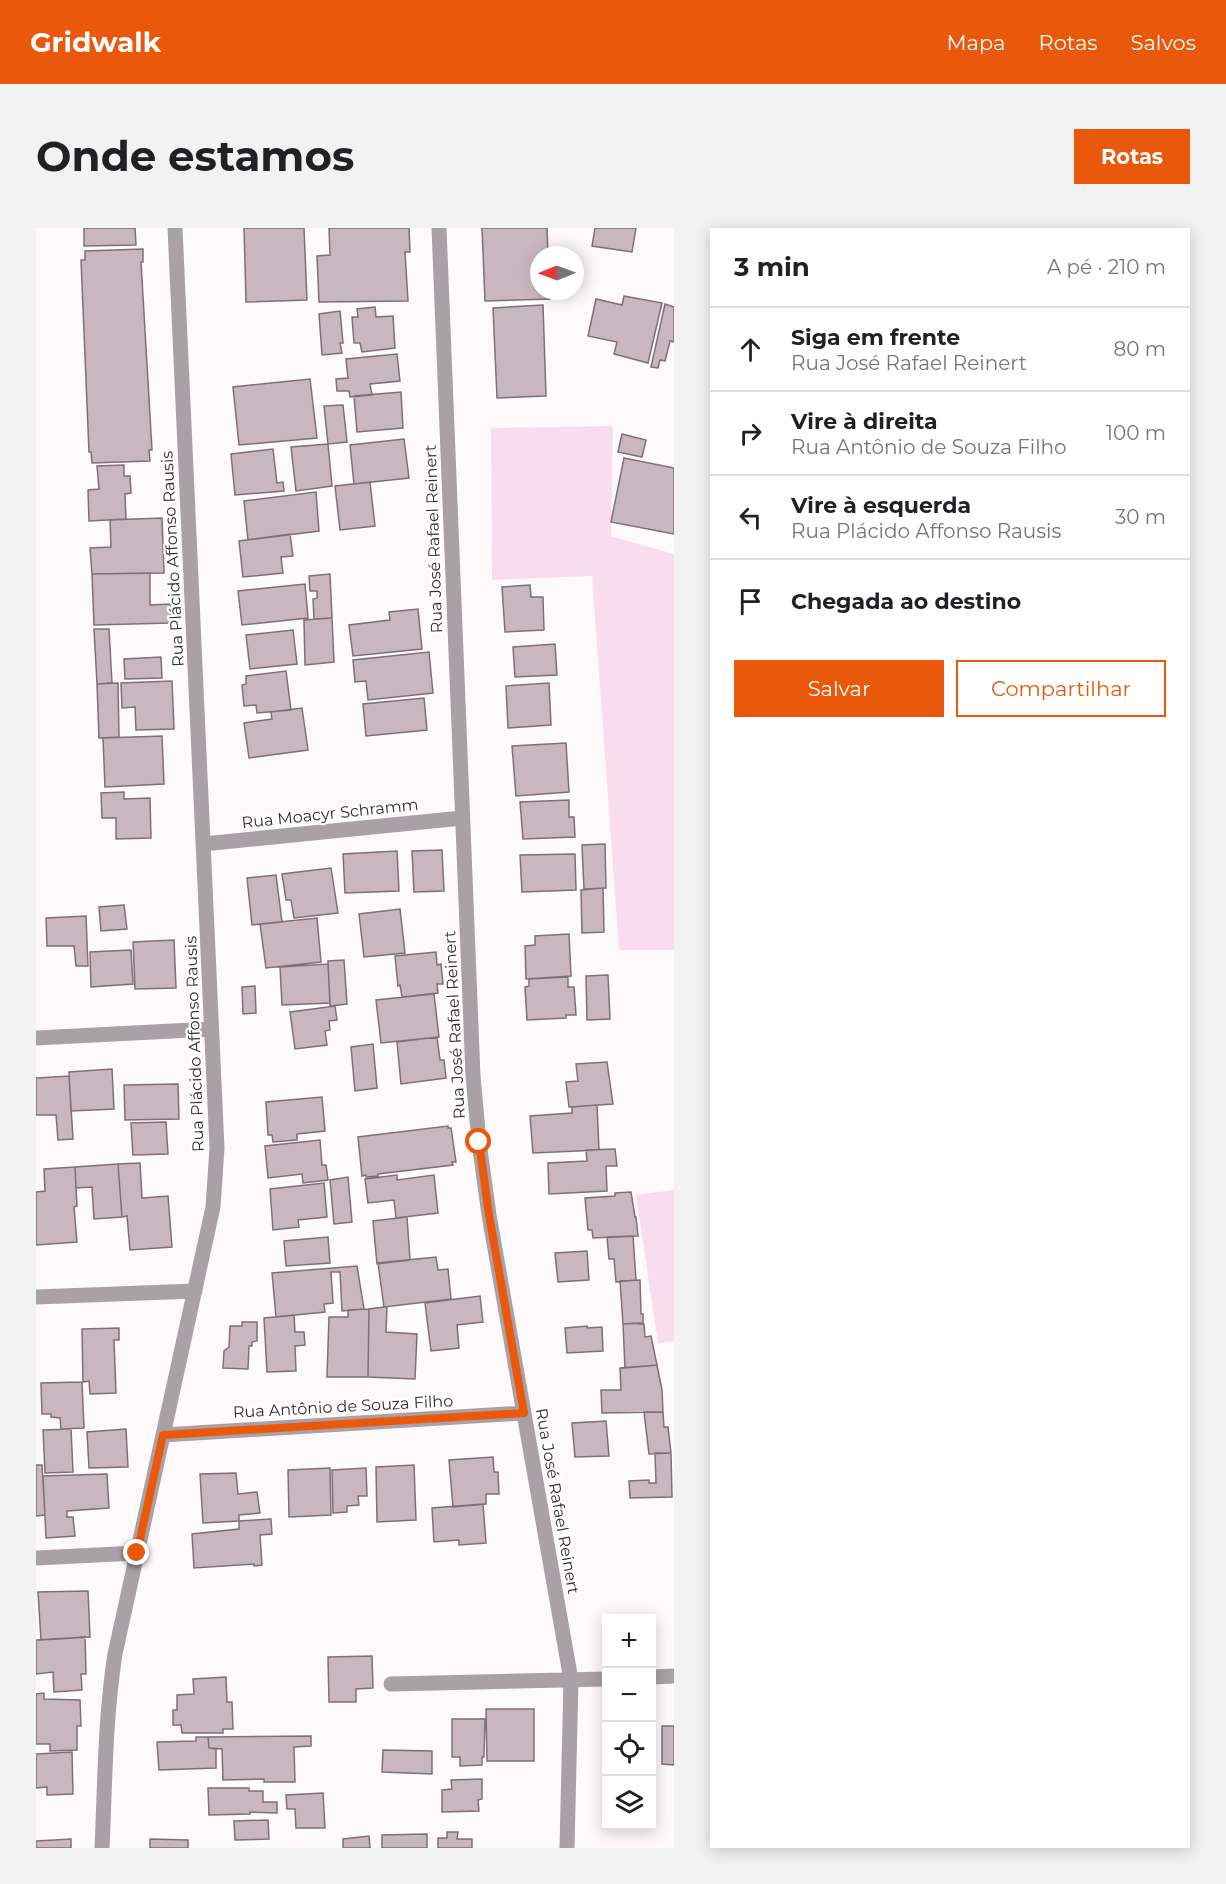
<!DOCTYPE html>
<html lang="pt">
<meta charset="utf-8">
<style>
:root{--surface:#fff;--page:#f2f2f2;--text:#202124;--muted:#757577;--line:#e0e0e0;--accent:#ea580c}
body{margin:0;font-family:Montserrat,sans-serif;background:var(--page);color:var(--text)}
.controls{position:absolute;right:18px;bottom:18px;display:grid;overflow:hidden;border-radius:0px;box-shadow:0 3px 15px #0003}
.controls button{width:54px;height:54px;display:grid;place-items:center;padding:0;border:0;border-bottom:2px solid var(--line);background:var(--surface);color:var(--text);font:30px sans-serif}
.compass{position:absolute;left:494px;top:18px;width:54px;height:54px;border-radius:50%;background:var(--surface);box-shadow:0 3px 15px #0003;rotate:269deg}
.stop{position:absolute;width:18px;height:18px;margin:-14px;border:4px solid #ea580c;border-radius:50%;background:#fff}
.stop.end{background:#ea580c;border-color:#fff;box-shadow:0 2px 6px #0008}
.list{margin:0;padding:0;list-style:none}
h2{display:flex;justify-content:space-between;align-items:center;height:78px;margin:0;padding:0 24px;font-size:26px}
h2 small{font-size:20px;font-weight:400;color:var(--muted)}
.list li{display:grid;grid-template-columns:39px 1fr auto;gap:18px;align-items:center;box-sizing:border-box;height:84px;padding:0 24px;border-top:2px solid var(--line)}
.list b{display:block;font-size:22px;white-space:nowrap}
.list p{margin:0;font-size:20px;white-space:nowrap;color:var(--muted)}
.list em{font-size:20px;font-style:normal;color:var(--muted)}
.actions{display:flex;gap:12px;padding:18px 24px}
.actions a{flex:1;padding:14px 0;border:2px solid var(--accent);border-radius:0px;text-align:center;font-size:21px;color:var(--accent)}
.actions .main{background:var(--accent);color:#fff}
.icon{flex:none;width:33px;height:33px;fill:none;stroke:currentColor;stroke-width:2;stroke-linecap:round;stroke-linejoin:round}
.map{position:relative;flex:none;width:638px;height:1620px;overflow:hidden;border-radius:0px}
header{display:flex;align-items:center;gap:36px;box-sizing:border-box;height:84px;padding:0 30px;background:var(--accent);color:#fff}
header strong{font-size:28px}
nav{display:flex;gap:33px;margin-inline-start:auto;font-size:21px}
.intro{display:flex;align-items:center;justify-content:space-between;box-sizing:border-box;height:144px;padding:0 36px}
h1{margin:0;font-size:42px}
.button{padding:15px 27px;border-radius:0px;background:var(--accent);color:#fff;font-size:21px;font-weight:700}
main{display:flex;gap:36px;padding:0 36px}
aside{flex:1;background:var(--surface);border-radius:0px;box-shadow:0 3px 15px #0003}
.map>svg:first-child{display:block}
</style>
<header>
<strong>Gridwalk</strong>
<nav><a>Mapa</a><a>Rotas</a><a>Salvos</a></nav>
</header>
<div class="intro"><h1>Onde estamos</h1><a class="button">Rotas</a></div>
<main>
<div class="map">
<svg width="638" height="1620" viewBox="0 0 638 1620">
<rect width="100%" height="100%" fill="#fefafc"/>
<path fill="#faddec" d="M577 198 575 308 638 326V722H583L556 348 456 352 455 200Z
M638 962V1113L622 1116 600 967Z"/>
<path fill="#c9b7c0" stroke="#7f6f77" stroke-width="1.5" d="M48 0H99L100 17 48 18Z
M208 0H268L271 72 210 74Z
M293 0H373L374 24H369L372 73 283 74 281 28 294 27Z
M446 0H511L512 27H503V63H513L514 71 449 73Z
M559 0H600L596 24 556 18Z
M107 21V34H105L116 222H113L114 233 56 235 55 224H53L45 32H49V23Z
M588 68 626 75 612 135 578 126 581 114 552 108 560 71 586 77Z
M629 76 638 79V114L634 113 629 133 624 132 622 140 615 139Z
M507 77 510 168 461 170 457 80Z
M339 79 340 89 357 88 359 120 326 124 324 115H318L316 89H322L321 81Z
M304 83 307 115H304L306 125 286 127 283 86Z
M361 126 364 153 334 156 336 167 314 169 313 163H301L300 151 312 150 310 131Z
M274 151 281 210 203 217 197 159Z
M365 164 367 200 321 204 318 168Z
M307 177 311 214 292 216 288 178Z
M586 206 610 212 606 229 582 224Z
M368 211 373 250 318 256 314 217Z
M292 216 296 258 260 263 255 219Z
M237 221 241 255 247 254 248 263 199 267 195 226Z
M588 230 638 240V306L575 294Z
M88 237V248H94L95 265 89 266 90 291 53 293 52 262 63 261 61 238Z
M334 254 339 298 304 302 299 258Z
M280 264 283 303 212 312 208 273Z
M126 290 128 345 56 346 54 320 75 319 74 292Z
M254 306 257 328 245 329 247 345 207 349 203 313Z
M114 345V377L134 376 135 395 58 397 56 346Z
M294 346 296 390 278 391 277 371 281 370V363H274L273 348Z
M269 356 272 390 206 397 202 363Z
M494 357 495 369H507L508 402 469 404 466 359Z
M382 381 386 421 317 428 313 397 354 392 353 384Z
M296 390 298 434 269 437 268 392Z
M58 401H73L76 455 61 456Z
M257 402 261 436 214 441 210 407Z
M519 416 521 447 479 449 477 419Z
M393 424 397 465 332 472 330 453 319 454 317 432Z
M125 429 126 450 89 451 88 431Z
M250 443 255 482 221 485 220 477 208 478 206 457 210 456V448Z
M136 453 138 501 100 502 99 479 86 480 85 455Z
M82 455 83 509 63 510 61 456Z
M513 455 515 497 472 500 470 458Z
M388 470 391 502 330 508 327 476Z
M266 480 272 522 213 530 208 495 236 491 235 484Z
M126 508 128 556 69 559 67 510Z
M530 515 533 564 480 568 476 518Z
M88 564V571L114 570 115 610 80 611V590H66L65 565Z
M533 572V589H538L539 609 487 611 484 574Z
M569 616 570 660 548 661 546 617Z
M406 622 408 663 378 664 376 623Z
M361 623 363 663 309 665 307 626Z
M539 626 540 662 486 664 484 627Z
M295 640 302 685 258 690 255 672H250L246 646Z
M240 647 246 694 216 697 211 650Z
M567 660 568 704 546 705 545 662Z
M88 677 91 701 65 703 63 679Z
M364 681 369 725 328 729 323 686Z
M50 688 52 738H40L38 718H11L10 690Z
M281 690 285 734 230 740 224 696Z
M533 706 535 748 490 751 489 718 499 717V708Z
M138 712 140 760 99 761 97 714Z
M95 722 97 756 55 759 54 724Z
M400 724 401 737 405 736 407 756H401L402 765 366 769 364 757 362 758 359 728Z
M308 732 311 776 294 778 292 733Z
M292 736 294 775 246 777 244 739Z
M572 747 574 791 551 792 550 748Z
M532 749V759H538L540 787H530V790L491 792 489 759 493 758V751Z
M219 758 220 785 207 786 206 759Z
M398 766 403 809 345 815 340 772Z
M299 778 301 792 293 793 294 802 289 803 291 817 259 821 254 784Z
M401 809 404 832H408L410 850 365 856 361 814Z
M337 816 341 860 319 863 315 819Z
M571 834 577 876 533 879 530 854 542 853 540 836Z
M76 841 78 881 35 883 33 844Z
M33 848 37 911 22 912 20 887H0V850Z
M142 856 143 891 89 892 88 857Z
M286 869 289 903 261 906V912L237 914 236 907H232L230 874Z
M561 877 563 922 497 925 494 888 536 885V879Z
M130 894 132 926 97 927 95 895Z
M412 898V900H415L420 934H416L417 937 342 946V948L330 949V947L326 948 322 909Z
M284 912 286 937H290L292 952 267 955 266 946 232 950 229 918Z
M579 921 581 938H570L571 963 513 966 512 935 551 933 550 922Z
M104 935 106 970 132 968 136 1019 94 1022 91 988 86 989 82 936Z
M82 936 86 989 58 991 56 959 40 960 39 939Z
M39 939 41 978 38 979 41 1014 0 1017V964L9 963 8 941Z
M361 947V952L398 947 402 985 360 990 358 972 332 975 329 951Z
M312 949 316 994 298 996 294 952Z
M288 955 291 989 262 992 263 999 237 1002 234 961Z
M595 964 599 989H600L602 1008 557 1010 556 1002H552L549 970 579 968V965Z
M371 989 374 1032 341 1036 337 993Z
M597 1008 600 1052 580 1054 578 1031H573L571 1009Z
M292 1009 294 1035 250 1038 248 1013Z
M551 1023 553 1052 522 1054 519 1025Z
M400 1029 402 1042 412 1041 415 1071 348 1079 342 1035Z
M321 1038 328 1081 306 1083 304 1044H295L297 1075 288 1076 289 1084 240 1089 236 1045Z
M604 1052 605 1086H607V1095L587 1096 584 1053Z
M444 1068 447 1094 421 1097 423 1120 395 1123 389 1075Z
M348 1079H351L350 1104 381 1106 379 1151 332 1149 333 1081Z
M333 1081 332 1149H291L293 1089H312V1082Z
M258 1087 259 1104H268L269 1117 259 1118 260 1143 231 1144 228 1090Z
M206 1094H221V1113L216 1114V1118H213L212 1141 187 1140 188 1123 193 1119 194 1098H206Z
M603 1095V1096H608L609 1109 615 1108 621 1137 589 1140 587 1096Z
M551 1098V1100L566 1099 567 1123 531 1125 529 1100Z
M83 1100V1112H78L80 1165 54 1166 53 1153 47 1154 46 1101Z
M621 1137 626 1162 627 1184 566 1185 565 1162H585L584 1140Z
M46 1154 48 1200 25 1201 24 1190 15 1189V1186H6L5 1155Z
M608 1184H627L628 1199H632L635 1225 613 1226Z
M570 1193 573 1228 539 1229 536 1195Z
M35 1201 37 1244 9 1245 7 1202Z
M90 1201 92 1239 53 1240 51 1204Z
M619 1225H635L636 1269 594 1270 593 1253 613 1252V1255H620Z
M457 1229 458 1244H462L463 1266H450V1276L417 1279 413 1232Z
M0 1237H6L9 1287 0 1288Z
M378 1237 380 1292 341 1294 340 1239Z
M294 1240 295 1287 253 1289 252 1242Z
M330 1240 331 1268H322L323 1277 311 1278V1284L297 1285 296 1242Z
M200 1245 202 1266 221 1264 224 1285 203 1287V1293L167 1295 164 1246Z
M71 1246 73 1280 31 1283V1289H37L39 1308 10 1310 7 1248Z
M447 1276 450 1315 423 1317V1312L398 1314 396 1280Z
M235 1291 236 1306 224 1307 226 1337 218 1338V1336L158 1340 156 1306 203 1301V1293Z
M52 1363 54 1409 5 1412 2 1364Z
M49 1409 50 1446H45L46 1462 18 1464 17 1444 0 1446V1412Z
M336 1428 337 1460 320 1461V1474H293L292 1429Z
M190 1449 191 1474H196L197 1501H187V1505H146L145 1497H137V1482H141V1467L158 1466 157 1451Z
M8 1465V1471L44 1472 45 1498H41V1522L14 1523V1516H0V1466Z
M450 1481H498V1533H451Z
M416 1491H449L448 1529H446V1537L424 1538V1529H416Z
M626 1498H638V1537L626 1536Z
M275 1508V1518L258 1519 259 1554H228V1551L187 1552 186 1521 173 1520 172 1509Z
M160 1509H172L173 1520 180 1521V1540L123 1542 121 1514 160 1513Z
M347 1522 396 1523V1546L346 1544Z
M36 1524 37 1566 11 1567V1559L0 1560V1526Z
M446 1551V1571L442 1572 443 1583 406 1584V1562L416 1561 415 1552Z
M172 1560H213V1563H227V1574H241V1585L214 1584V1586L173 1587Z
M287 1565 289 1600H260L259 1581H251L250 1567Z
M232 1592 233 1611 199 1612 198 1593Z
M411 1604H422L421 1611H436V1620H402V1610H411Z
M391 1606V1620H346V1607Z
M333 1608 334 1620H307V1611Z
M35 1611V1620H0V1613Z
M114 1611 152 1612V1620H114Z"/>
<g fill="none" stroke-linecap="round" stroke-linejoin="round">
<path stroke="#a9a1a5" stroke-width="15" d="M403 0 437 848 443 914 453 987 535 1452 531 1620
M167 616 426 590
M0 810 175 801
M0 1069 159 1063
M127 1207 488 1185
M0 1330 101 1325
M616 1449 638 1448
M355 1456 570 1451
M66 1620C69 1555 69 1490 79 1426L177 979 181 920 139 0"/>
</g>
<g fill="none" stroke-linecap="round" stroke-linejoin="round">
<path stroke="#ea580c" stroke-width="8" d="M101 1325 127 1207 488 1185 453 987 443 914"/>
</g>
<g text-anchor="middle" stroke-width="4.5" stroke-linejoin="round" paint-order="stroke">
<g font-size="16" fill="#342d31" stroke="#fff">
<text transform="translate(397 311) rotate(-92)" y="6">Rua José Rafael Reinert</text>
<text transform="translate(136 331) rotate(-93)" y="6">Rua Plácido Affonso Rausis</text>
<text transform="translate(294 585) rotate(-6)" y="6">Rua Moacyr Schramm</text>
<text transform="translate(418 797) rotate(-93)" y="6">Rua José Rafael Reinert</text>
<text transform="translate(158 816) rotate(-92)" y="6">Rua Plácido Affonso Rausis</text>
<text transform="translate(307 1178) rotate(-3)" y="6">Rua Antônio de Souza Filho</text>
<text transform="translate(522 1273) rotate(80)" y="6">Rua José Rafael Reinert</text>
</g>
</g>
</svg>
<div class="controls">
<button>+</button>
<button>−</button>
<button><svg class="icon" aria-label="locate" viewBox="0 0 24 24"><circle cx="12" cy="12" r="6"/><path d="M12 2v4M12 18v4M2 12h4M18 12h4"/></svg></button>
<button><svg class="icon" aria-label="layers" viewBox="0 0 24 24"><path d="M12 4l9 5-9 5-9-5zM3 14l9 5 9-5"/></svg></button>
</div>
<svg class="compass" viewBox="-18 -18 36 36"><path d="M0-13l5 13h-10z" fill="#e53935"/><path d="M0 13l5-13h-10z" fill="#757577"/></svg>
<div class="stop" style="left:443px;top:914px"></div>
<div class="stop end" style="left:101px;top:1325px"></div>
</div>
<aside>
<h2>3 min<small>A pé · 210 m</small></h2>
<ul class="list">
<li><svg class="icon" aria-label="ahead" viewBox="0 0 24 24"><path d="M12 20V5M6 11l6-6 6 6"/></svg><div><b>Siga em frente</b><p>Rua José Rafael Reinert</p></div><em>80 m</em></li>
<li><svg class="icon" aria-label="right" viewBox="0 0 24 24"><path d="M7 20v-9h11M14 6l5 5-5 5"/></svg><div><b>Vire à direita</b><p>Rua Antônio de Souza Filho</p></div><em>100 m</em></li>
<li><svg class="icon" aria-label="left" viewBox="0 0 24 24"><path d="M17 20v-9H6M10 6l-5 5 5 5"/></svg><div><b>Vire à esquerda</b><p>Rua Plácido Affonso Rausis</p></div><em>30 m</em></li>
<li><svg class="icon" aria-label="arrive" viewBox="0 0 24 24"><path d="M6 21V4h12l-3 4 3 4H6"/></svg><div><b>Chegada ao destino</b></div></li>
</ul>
<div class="actions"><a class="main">Salvar</a><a>Compartilhar</a></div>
</aside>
</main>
